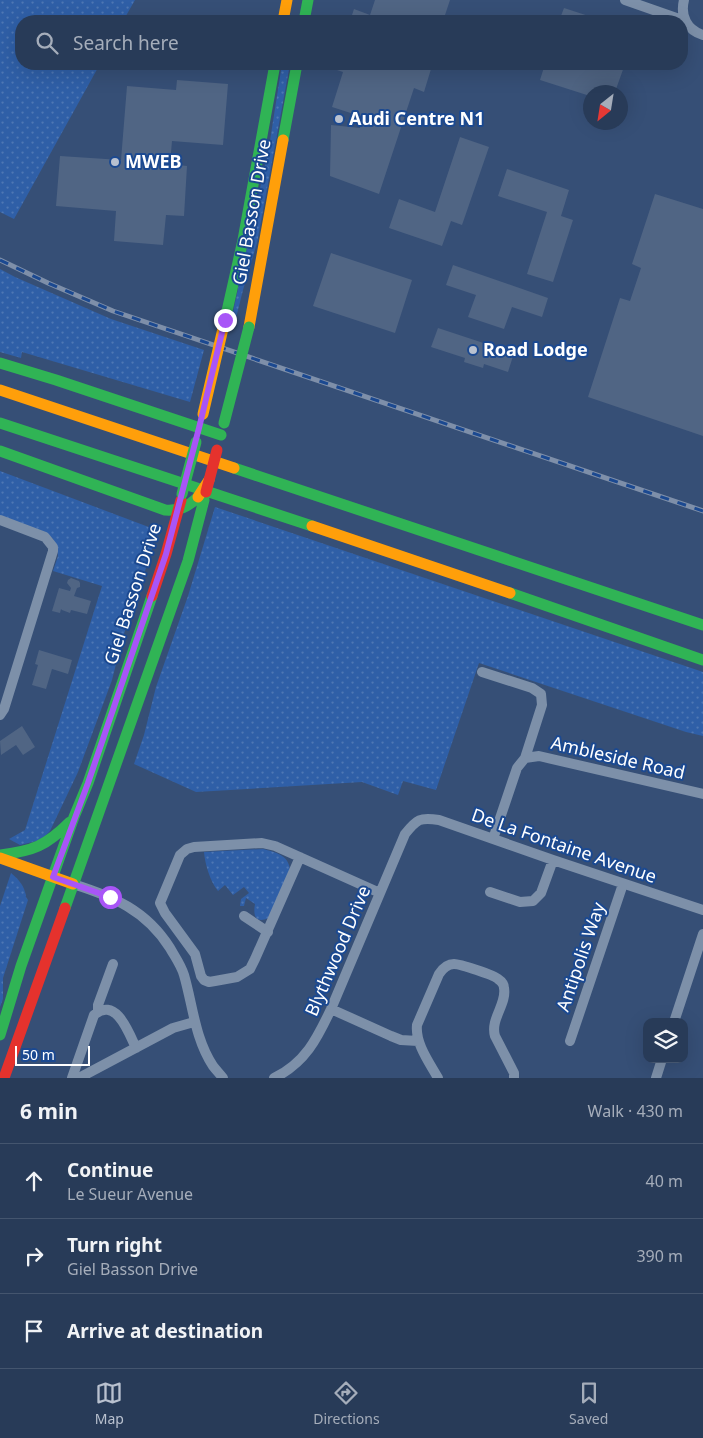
<!DOCTYPE html>
<meta charset="utf-8">
<style>
:root{--surface:#283b58;--page:#344661;--text:#f1f3f6;--muted:#a5adba;--line:#44556e;--accent:#b9c1cf}
body{margin:0;font-family:"Noto Sans",sans-serif;background:var(--page);color:var(--text)}
.controls{position:absolute;right:15px;bottom:15px;display:grid;overflow:hidden;border-radius:10px;box-shadow:0 5px 20px #0002}
.controls button{width:45px;height:45px;display:grid;place-items:center;padding:0;border:0;border-bottom:1px solid var(--line);background:var(--surface);color:var(--text);font:25px sans-serif}
.compass{position:absolute;left:583px;top:85px;width:45px;height:45px;border-radius:50%;background:var(--surface);box-shadow:0 5px 20px #0002;rotate:210deg}
.scale{position:absolute;left:15px;bottom:12px;width:75px;box-sizing:border-box;padding-left:5px;border:2px solid #fff;border-top:0;font-size:14px;line-height:18px;white-space:nowrap;color:#fff;-webkit-text-stroke:4px #1b4991;paint-order:stroke}
.stop{position:absolute;width:15px;height:15px;margin:-11px;border:4px solid #a855f7;border-radius:50%;background:#fff}
.stop.end{background:#a855f7;border-color:#fff;box-shadow:0 1px 5px #0008}
.list{margin:0;padding:0;list-style:none}
h2{display:flex;justify-content:space-between;align-items:center;height:65px;margin:0;padding:0 20px;font-size:21px}
h2 small{font-size:16px;font-weight:400;color:var(--muted)}
.list li{display:grid;grid-template-columns:32px 1fr auto;gap:15px;align-items:center;box-sizing:border-box;height:75px;padding:0 20px;border-top:1px solid var(--line)}
.list b{display:block;font-size:19px;white-space:nowrap}
.list p{margin:0;font-size:16px;white-space:nowrap;color:var(--muted)}
.list em{font-size:16px;font-style:normal;color:var(--muted)}
.icon{flex:none;width:28px;height:28px;fill:none;stroke:currentColor;stroke-width:2;stroke-linecap:round;stroke-linejoin:round}
.map{position:relative;flex:none;width:703px;height:1078px;overflow:hidden}
.search{position:absolute;background:var(--surface);box-shadow:0 5px 20px #0002;left:15px;right:15px;top:15px;height:55px;display:flex;align-items:center;gap:12px;box-sizing:border-box;padding:0 18px;border-radius:20px;color:var(--muted);font-size:19px}
.sheet{height:290px;background:var(--surface)}
nav{display:flex;justify-content:space-around;align-items:center;box-sizing:border-box;height:70px;border-top:1px solid var(--line);background:var(--surface);font-size:14px;color:var(--muted)}
nav a{display:grid;justify-items:center;gap:2px}
nav .on{color:var(--accent)}
.map>svg:first-child{display:block}
</style>
<div class="map">
<svg width="703" height="1078" viewBox="0 0 703 1078">
<defs>
<pattern id="grass-dots" width="8" height="8" patternUnits="userSpaceOnUse" patternTransform="scale(1.25)"><rect width="8" height="8" fill="#2f5fa7"/><path d="M2 2h.1M6 6h.1" fill="none" stroke="#4e77b4" stroke-width="1.8" stroke-linecap="round"/></pattern>
</defs>
<rect width="100%" height="100%" fill="#364f76"/>
<path fill="url(#grass-dots)" d="M0 0H135L123 21H21V64H100L14 219 0 212Z
M282 64H290L257 243 243 290 235 322 231 321 269 147Z
M0 269 15 277 111 319 204 350 190 402 22 352 21 358 0 352Z
M0 471 154 529 152 550 122 640 112 680 78 772 50 831 41 840 20 845 9 839 25 830 102 586 53 571 58 556 57 547 53 539 45 532 0 517Z
M215 507 703 672V736L686 732 479 663 436 790 403 781 398 795 362 782 196 792 134 764 144 735 156 687 188 596Z
M263 849C275 852 289 855 290 870L269 918C255 924 253 915 255 904L246 898 244 906H240L241 899 249 893 244 887 233 895 225 885 218 891C210 881 205 864 204 852Z
M11 873C17 878 23 884 25 892 28 900 23 893 28 900L3 978V999L0 1007V906Z"/>
<path fill="#506584" d="M375 0H450L443 21H350L354 9 370 15Z
M564 8 604 21H559Z
M336 64H428L427 67 431 69 424 92 414 88 379 194 330 176 331 125 360 128 363 117 332 107 343 72 334 69Z
M452 64H468L467 69Z
M545 64H625L615 92H590V96L540 80Z
M177 80 228 84 223 145 172 141 170 164 187 166 184 216 166 215 163 245 114 241 116 211 56 206 60 156 121 160 127 86 176 90Z
M460 137 489 147 462 225 451 221 442 246 389 228 399 199 435 212Z
M507 169 569 190 561 216 573 220 553 282 527 274 547 212 498 196Z
M655 194 703 209V436L588 397 620 298 630 301 641 268 632 264Z
M331 253 412 280 395 333 313 306Z
M453 265 548 298 542 317 512 307 504 329 468 317 476 295 446 285Z
M438 328 514 353 508 372 484 364 483 368 464 362 465 358 431 347Z
M71 578 79 581 80 583V587L77 588 74 596 91 601 87 614 71 610 70 613 62 610 61 609 60 613 52 611 59 588 70 591 71 588 67 583 68 580Z
M39 650 72 660 68 674 52 669 46 689 32 685 38 665 35 664Z
M22 726 35 747 23 755 16 745 1 755 0 741Z"/>
<g fill="none" stroke-linecap="round" stroke-linejoin="round">
<path stroke="#7d90a9" stroke-width="10" d="M625 0 685 21
M684 0C680 16 687 30 703 35
M0 520 45 537 53 547V551L4 709 0 715
M482 672 532 688 541 694 542 705 525 758 517 768 493 839
M525 758 539 756 703 794
M300 857 255 959 250 969 237 977 215 981 209 982 204 980 201 976 195 954 165 913 160 903 180 855 187 849 194 847 262 843 275 846 380 893
M73 884C114 897 146 910 170 948 175 957 181 965 184 975 193 1006 195 1039 213 1066 216 1070 220 1074 223 1078
M490 892 520 902 533 901 541 893 553 860
M244 916 268 932
M331 1009 391 1036 401 1040 418 1041
M98 1012V1005L113 964
M674 1022 703 934
M570 1041 623 884
M72 1078 94 1015C116 996 129 1033 136 1048
M79 1078 173 1028 194 1022
M274 1078C305 1063 317 1039 331 1009L405 834C417 819 420 817 439 820L553 860 703 910
M438 1078C429 1062 415 1043 417 1025L439 974C443 968 447 964 454 964 460 964 494 975 498 979 501 981 504 984 504 988 507 1004 490 1019 495 1036L514 1073V1078
M656 1078 662 1059"/>
<path stroke="#30b455" stroke-width="11" d="M304 21 308 0
M283 140 297 64
M225 320 243 240 275 64
M0 363 56 380 221 435
M0 423 312 526
M0 451 165 510C179 511 188 507 198 497
M234 468 703 625
M510 593 703 660
M0 855C33 851 46 846 70 822
M65 908 188 561 204 500
M0 1035 21 966 74 817 88 783 152 596"/>
<path stroke="#ff9f0a" stroke-width="11" d="M283 21 287 0
M249 327 283 140
M0 390 234 468
M312 526 510 593
M0 858 73 884"/>
<path stroke="#e5322d" stroke-width="11" d="M152 596 166 554 181 500
M4 1078 65 908"/>
<g stroke="#7e8fa9" stroke-width="5">
<path id="rail" d="M0 260 48 283 113 311 703 511"/>
</g>
<use href="#rail" stroke="#1b4991" stroke-width="3" stroke-dasharray="9" stroke-linecap="butt"/>
<path stroke="#30b455" stroke-width="11" d="M224 423 249 327
M182 494 196 442"/>
<path stroke="#ff9f0a" stroke-width="11" d="M203 414 225 320
M198 497 209 480"/>
<path stroke="#e5322d" stroke-width="11" d="M206 492 217 450"/>
</g>
<g fill="none" stroke-linecap="round" stroke-linejoin="round">
<path stroke="#a855f7" stroke-width="6" d="M110 897 53 877 88 783 166 554 199 428 225 320"/>
</g>
<g fill="#b9c1cf" stroke="#1b4991" stroke-width="2">
<circle cx="339" cy="119" r="5"/>
<circle cx="115" cy="162" r="5"/>
<circle cx="473" cy="350" r="5"/>
</g>
<g text-anchor="middle" stroke-width="4" stroke-linejoin="round" paint-order="stroke">
<g font-size="18" font-weight="bold" fill="#fff" stroke="#1b4991" text-anchor="start">
<text x="349" y="125">Audi Centre N1</text>
<text x="125" y="168">MWEB</text>
<text x="483" y="356">Road Lodge</text>
</g>
<g font-size="18" fill="#fff" stroke="#1b4991">
<text transform="translate(252 212) rotate(-80)" y="6">Giel Basson Drive</text>
<text transform="translate(133 594) rotate(-72)" y="6">Giel Basson Drive</text>
<text transform="translate(618 758) rotate(13)" y="6">Ambleside Road</text>
<text transform="translate(564 846) rotate(19)" y="6">De La Fontaine Avenue</text>
<text transform="translate(338 951) rotate(-67)" y="6">Blythwood Drive</text>
<text transform="translate(581 957) rotate(-71)" y="6">Antipolis Way</text>
</g>
</g>
</svg>
<div class="controls">
<button><svg class="icon" aria-label="layers" viewBox="0 0 24 24"><path d="M12 4l9 5-9 5-9-5zM3 14l9 5 9-5"/></svg></button>
</div>
<svg class="compass" viewBox="-18 -18 36 36"><path d="M0-13l5 13h-10z" fill="#e53935"/><path d="M0 13l5-13h-10z" fill="#a5adba"/></svg>
<div class="scale">50 m</div>
<div class="stop" style="left:110px;top:897px"></div>
<div class="stop end" style="left:225px;top:320px"></div>
<div class="search"><svg class="icon" aria-label="search" viewBox="0 0 24 24"><circle cx="10" cy="10" r="6"/><path d="M15 15l6 6"/></svg>Search here</div>
</div>
<section class="sheet">
<h2>6 min<small>Walk · 430 m</small></h2>
<ul class="list">
<li><svg class="icon" aria-label="ahead" viewBox="0 0 24 24"><path d="M12 20V5M6 11l6-6 6 6"/></svg><div><b>Continue</b><p>Le Sueur Avenue</p></div><em>40 m</em></li>
<li><svg class="icon" aria-label="right" viewBox="0 0 24 24"><path d="M7 20v-9h11M14 6l5 5-5 5"/></svg><div><b>Turn right</b><p>Giel Basson Drive</p></div><em>390 m</em></li>
<li><svg class="icon" aria-label="arrive" viewBox="0 0 24 24"><path d="M6 21V4h12l-3 4 3 4H6"/></svg><div><b>Arrive at destination</b></div></li>
</ul>
</section>
<nav>
<a class="on"><svg class="icon" aria-label="map" viewBox="0 0 24 24"><path d="M3 6l6-2 6 2 6-2v14l-6 2-6-2-6 2zM9 4v14M15 6v14"/></svg>Map</a>
<a><svg class="icon" aria-label="directions" viewBox="0 0 24 24"><path d="M12 3l9 9-9 9-9-9zM9 14v-3h6M13 9l2 2-2 2"/></svg>Directions</a>
<a><svg class="icon" aria-label="saved" viewBox="0 0 24 24"><path d="M7 4h10v16l-5-4-5 4z"/></svg>Saved</a>
</nav>
